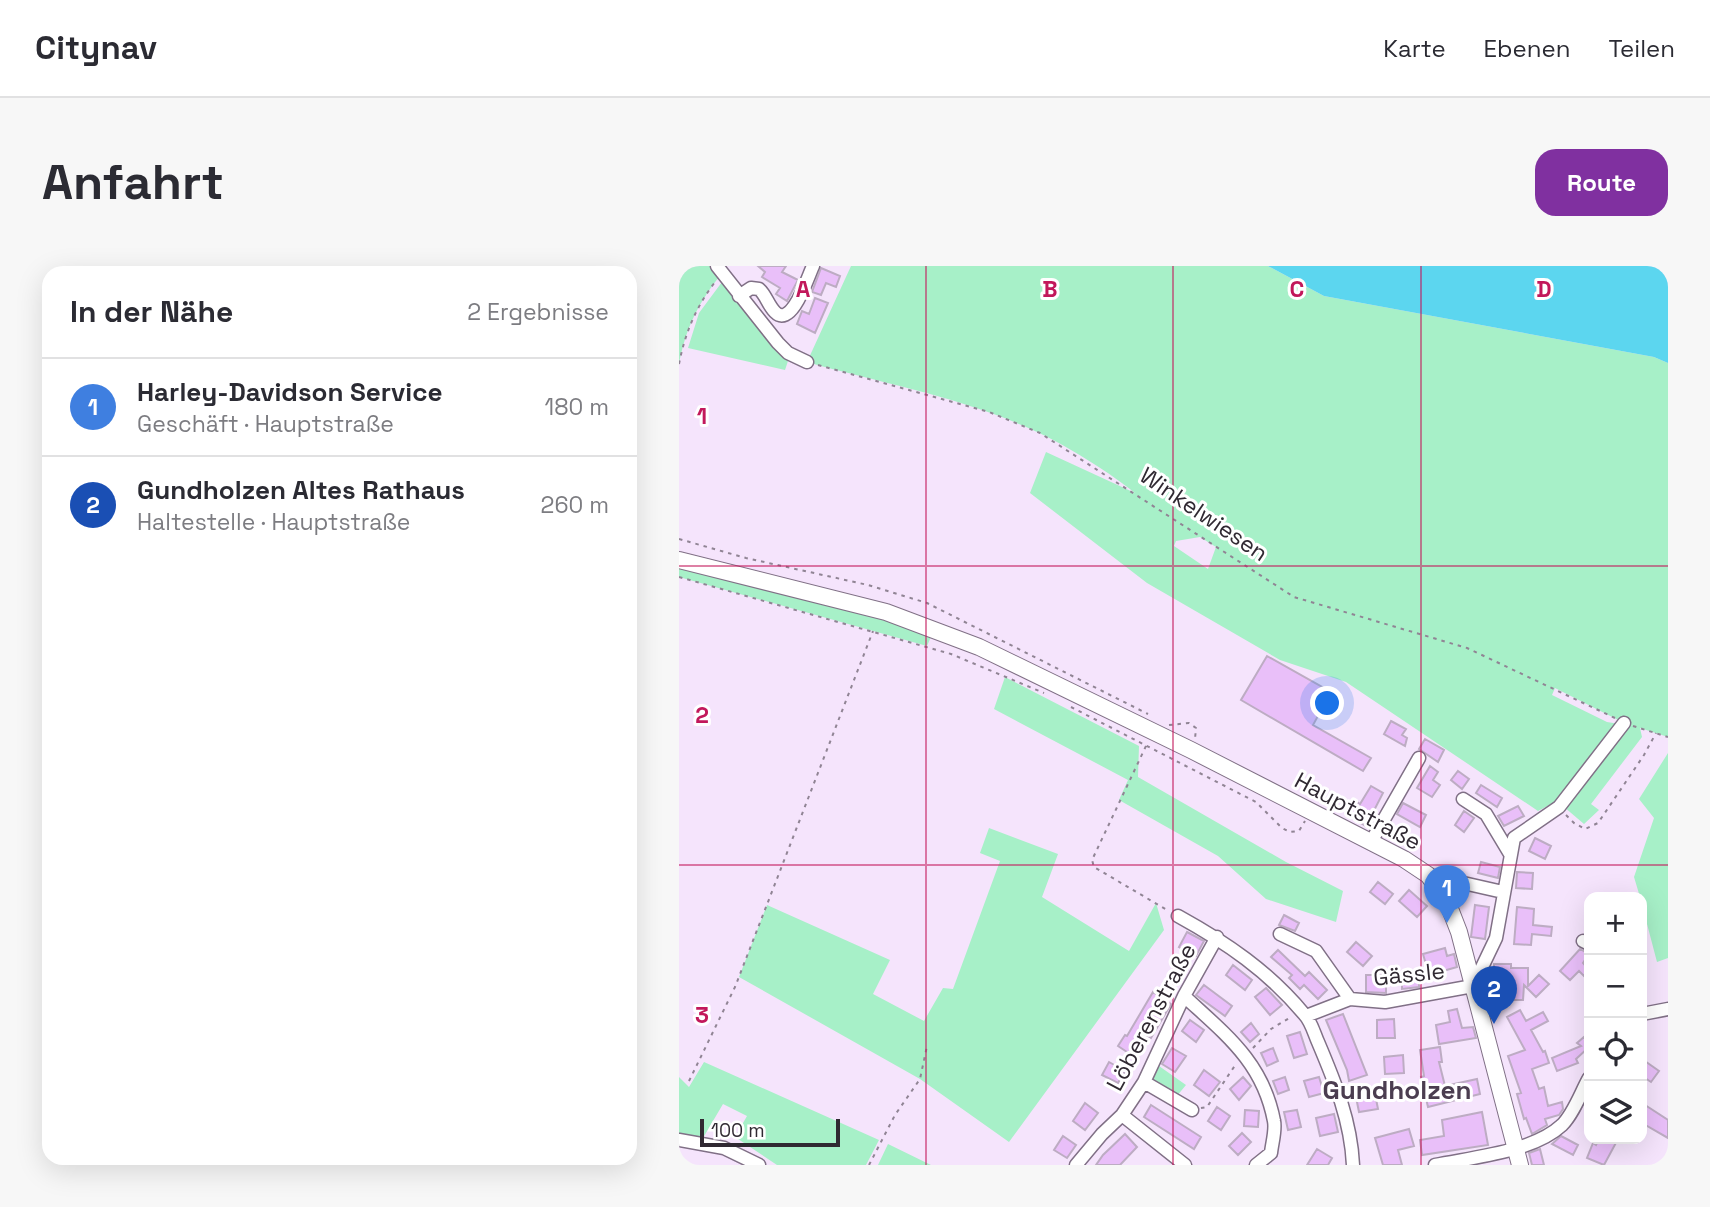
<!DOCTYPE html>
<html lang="de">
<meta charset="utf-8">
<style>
:root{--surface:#fff;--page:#f7f7f7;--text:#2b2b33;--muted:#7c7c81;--line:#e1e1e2;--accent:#8030a0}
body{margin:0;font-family:"Space Grotesk",sans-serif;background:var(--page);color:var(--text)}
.controls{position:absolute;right:21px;bottom:21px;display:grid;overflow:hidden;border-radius:14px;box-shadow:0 7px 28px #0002}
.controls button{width:63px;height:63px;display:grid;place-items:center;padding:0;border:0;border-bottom:2px solid var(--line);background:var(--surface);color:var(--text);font:35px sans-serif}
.scale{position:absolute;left:21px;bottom:18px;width:140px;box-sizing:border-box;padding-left:7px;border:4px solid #302932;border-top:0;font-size:19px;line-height:24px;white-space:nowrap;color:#302932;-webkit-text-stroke:5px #fff;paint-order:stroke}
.you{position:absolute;left:649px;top:438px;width:24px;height:24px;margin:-18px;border:5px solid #fff;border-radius:50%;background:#1a73e8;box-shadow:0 0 0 10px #1a73e833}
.badge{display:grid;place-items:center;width:46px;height:46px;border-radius:50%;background:var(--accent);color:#fff;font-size:23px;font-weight:700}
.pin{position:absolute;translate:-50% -58px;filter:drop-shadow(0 2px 4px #0008)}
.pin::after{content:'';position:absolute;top:37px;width:24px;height:21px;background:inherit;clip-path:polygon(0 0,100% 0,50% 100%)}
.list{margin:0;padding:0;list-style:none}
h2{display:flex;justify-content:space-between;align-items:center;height:91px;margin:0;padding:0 28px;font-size:30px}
h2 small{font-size:23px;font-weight:400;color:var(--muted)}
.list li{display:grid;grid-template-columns:46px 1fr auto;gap:21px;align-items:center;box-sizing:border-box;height:98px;padding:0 28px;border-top:2px solid var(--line)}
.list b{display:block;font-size:26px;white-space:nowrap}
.list p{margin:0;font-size:23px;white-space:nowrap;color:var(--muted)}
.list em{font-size:23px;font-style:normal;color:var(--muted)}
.icon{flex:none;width:38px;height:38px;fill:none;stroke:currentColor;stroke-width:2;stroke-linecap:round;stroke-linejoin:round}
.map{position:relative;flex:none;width:989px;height:899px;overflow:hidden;border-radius:21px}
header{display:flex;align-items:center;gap:42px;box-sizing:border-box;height:98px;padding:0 35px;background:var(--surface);border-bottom:2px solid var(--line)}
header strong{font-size:33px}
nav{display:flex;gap:38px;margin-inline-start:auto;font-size:24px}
.intro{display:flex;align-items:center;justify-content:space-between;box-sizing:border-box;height:168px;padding:0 42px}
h1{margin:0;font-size:49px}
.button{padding:18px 32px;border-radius:21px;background:var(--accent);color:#fff;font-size:24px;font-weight:700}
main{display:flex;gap:42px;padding:0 42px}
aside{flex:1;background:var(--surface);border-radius:21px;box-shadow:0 7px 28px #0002}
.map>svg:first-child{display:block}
</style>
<header>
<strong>Citynav</strong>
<nav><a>Karte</a><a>Ebenen</a><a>Teilen</a></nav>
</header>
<div class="intro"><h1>Anfahrt</h1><a class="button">Route</a></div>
<main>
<aside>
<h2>In der Nähe<small>2 Ergebnisse</small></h2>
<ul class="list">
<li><span class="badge" style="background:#3f7fe0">1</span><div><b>Harley-Davidson Service</b><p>Geschäft · Hauptstraße</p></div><em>180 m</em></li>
<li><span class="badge" style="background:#1a4fb4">2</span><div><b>Gundholzen Altes Rathaus</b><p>Haltestelle · Hauptstraße</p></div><em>260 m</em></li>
</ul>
</aside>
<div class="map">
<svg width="989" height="899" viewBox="0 0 989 899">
<rect width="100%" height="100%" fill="#f5e4fc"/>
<path fill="#a7f0c8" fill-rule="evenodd" d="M0 0H38L43 7C20 36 7 61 0 98Z
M172 0H589L645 30 975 91 989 97V471L961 462 963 471 912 538 920 544 905 558 878 535 859 545 667 416 601 394 468 317 351 227 367 186 456 227C425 202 377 173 340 158 272 129 198 116 128 96ZM521 271 537 281 529 303 495 280 497 275ZM876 422 945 457 953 460 928 456 873 429Z
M43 16 110 92 106 104 9 82 20 47Z
M0 294 255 364 248 380 0 311Z
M326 411 460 480 459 511 607 596 664 625 657 656 587 633 539 590 440 534 449 514 315 443Z
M989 487V692L978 696 963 639V631H961L955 611 975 552 960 533Z
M310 562 379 588 363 631 450 685 477 637 485 664 330 876 241 813 60 711 88 639 211 694 194 728 245 755 264 722 274 723 321 595 301 587Z
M25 796 200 874 187 899H98L56 871 68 850 44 838 24 872 0 868V811L10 821Z
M480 800 507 819 497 831 469 815Z
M209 878 252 899H199Z"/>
<path fill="#5cd6ef" d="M589 0H989V97L975 91 645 30Z"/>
<path fill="#e9bff9" stroke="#bdacc3" stroke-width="2" d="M79 0H107L103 6 119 14 108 35 97 28 101 22 83 11 86 6Z
M142 2 161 10 157 21 147 17 142 29 133 26Z
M136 32 149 37 136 67 118 58 123 45 130 48Z
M588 390 652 426 634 459 692 492 684 505 562 434Z
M712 455 727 463 723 469 728 472 726 480 705 468Z
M746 473 765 484 759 496 740 483Z
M751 500 759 506 754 514 761 519 753 531 738 522Z
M779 505 790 513 783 523 772 514Z
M802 519 823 532 818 541 797 527Z
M692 520 704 527 687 560 670 550 678 536 681 538Z
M724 537 747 549 741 561 718 548Z
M839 540 845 550 825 560 819 550Z
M785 545 795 552 785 566 776 559Z
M856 572 872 580 866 593 850 585Z
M802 596 821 601 819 612 799 607Z
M838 606 854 607 853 623 837 622Z
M699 616 714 628 706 638 691 626Z
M730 624 748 640 738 651 720 635Z
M796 639 810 641 806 673 792 671Z
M838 641 855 643 854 659 873 661 872 670 853 668 852 679 835 678Z
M605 649 620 657 616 665 600 659Z
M508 666 525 675 517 690 500 681Z
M677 676 693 690 684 700 668 686Z
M766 682 768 690 775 688 778 701 750 709 744 688Z
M901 683 910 688 904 697 910 704 905 710 900 705 891 714 881 705Z
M599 684 626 710 630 706 648 724 639 733 625 719 621 723 610 712 613 709 592 691Z
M815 698H832V702H849V720L860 709 870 718 857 731 845 719 844 734H829L830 714H815Z
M554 699 573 714 566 724 547 709Z
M687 709H707V727L687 726Z
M723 710 740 711V721L723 723Z
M525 719 553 740 546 750 517 729Z
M587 722 603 739 591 749 576 731Z
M474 726 492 738 472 772 465 768 451 788 439 780 446 769 448 770Z
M778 743 783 762 794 761 797 772 760 778 757 759 771 756 769 745Z
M841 744 847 755 864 746 869 755 852 764 864 786 866 785 870 797 853 803 860 823 865 821 869 840 883 836 884 843 880 849 866 853 868 859 853 868 847 852 845 853 838 828 842 827 829 790 846 784 828 751Z
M664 748 688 809 670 815 668 804 647 754Z
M715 753 716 772H698V754Z
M511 754 525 764 517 776 503 765Z
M572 757 580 768 571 776 562 766Z
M621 766 628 788 615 792 608 770Z
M905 771 910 777V781L897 793 899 797 878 805 873 792 902 780 898 777Z
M761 781 763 796H760L766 820 798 813 801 828 749 841 742 811 745 810 741 784Z
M493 782 507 790 496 806 483 798Z
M594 782 599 795 588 800 582 787Z
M724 789 725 807 706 808 705 791Z
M963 793 980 805 972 816 963 810Z
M430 796 446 805 439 817 423 809Z
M525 804 541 816 530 830 515 819Z
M564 811 572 820 560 834 551 823Z
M606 811 610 824 599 828 594 815Z
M640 811 645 827 630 831 625 815Z
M696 828 699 843 680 846 677 831Z
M406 837 419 847 406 864 394 855Z
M963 837 989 854V872L963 857Z
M472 839 522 871 515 883 465 851Z
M538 841 551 850 542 864 529 855Z
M566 844 580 845 579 861 565 860Z
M618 844 622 861 609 864 605 846Z
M803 846 809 879 743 889 741 874 765 870 763 854Z
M655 848 659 866 641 870 637 852Z
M730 863 735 880 719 884 723 899H704L696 872Z
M563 867 572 876 559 889 550 880Z
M446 868 458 881 441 899H417L424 889Z
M384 870 397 879 388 892 375 884Z
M882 870 899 879 894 889 873 878Z
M920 873H939L925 899 908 892 914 877 917 879Z
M638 883 653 892 649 899H628Z
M861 883 865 899H853L850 887Z"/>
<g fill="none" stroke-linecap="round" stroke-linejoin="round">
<g stroke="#807086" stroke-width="15">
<path id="minor" d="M38 0 99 77 109 87 128 96
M60 30 72 22 80 23C87 29 89 39 96 46 113 63 129 10 134 0
M784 533 807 548 831 588
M692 576 740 492
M749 609 824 626
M499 650C548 677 589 705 625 748 632 755 635 767 639 776 656 816 672 855 674 899
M601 668 637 685 671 733
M904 675 910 678
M505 730C546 768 584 796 595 855 597 864 593 877 592 887L577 899
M963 748 989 743
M627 750 671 733 706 736 794 720 817 672 835 572 880 541 945 457
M465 816 513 844
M443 849 465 816 505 730 538 671
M0 874 45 882 80 899
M397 899 423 868 443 849 506 899
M756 899C795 891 854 886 883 859 895 847 902 826 910 812"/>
</g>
<g stroke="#807086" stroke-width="18">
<path id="major" d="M0 294 207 346 300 381 512 484 725 593 749 609 768 635 780 666 841 899"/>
</g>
<path stroke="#908494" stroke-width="2" stroke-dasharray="3.5 5" stroke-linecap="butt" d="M0 98C6 67 17 41 36 16
M139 99 310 146 361 167 615 331 788 382 936 452
M0 273 67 292 189 319 248 337 469 448
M0 311 272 388 365 427
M392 441 577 536 603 562 611 566 620 565 626 555
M490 459 510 457 517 462 516 473
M954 460 989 471
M467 480 413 594 415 601 488 644
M887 549 895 557 906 563 919 557 965 489 977 467
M574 782 592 763 612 751
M10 815 56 721 194 365
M522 842 528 841 557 798
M190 899 216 849 241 813 248 780"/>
<use href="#minor" stroke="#fff" stroke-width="12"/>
<use href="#major" stroke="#fff" stroke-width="16"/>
</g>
<path fill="none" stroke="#c2185b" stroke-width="2" stroke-opacity="0.55" d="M247 0V899M494 0V899M742 0V899M0 300H989M0 599H989"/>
<g text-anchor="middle" stroke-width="6" stroke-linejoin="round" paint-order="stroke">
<g font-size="23" fill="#302932" stroke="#fff">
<text transform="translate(525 248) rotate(34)" y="8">Winkelwiesen</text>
<text transform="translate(679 545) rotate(28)" y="8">Hauptstraße</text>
<text transform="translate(730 708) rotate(-6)" y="8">Gässle</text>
<text transform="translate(472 751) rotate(-62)" y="8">Löberenstraße</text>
</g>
<g font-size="26" font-weight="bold" fill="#4b3d50" stroke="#fff">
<text x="718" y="833">Gundholzen</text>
</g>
</g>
<g font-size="23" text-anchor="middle" font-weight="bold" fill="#c2185b" stroke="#fff" stroke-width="6" stroke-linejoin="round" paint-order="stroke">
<text x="124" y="31">A</text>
<text x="371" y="31">B</text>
<text x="618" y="31">C</text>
<text x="865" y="31">D</text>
<text x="23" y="158">1</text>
<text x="23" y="457">2</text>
<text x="23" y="757">3</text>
</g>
</svg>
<div class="controls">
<button>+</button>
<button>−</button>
<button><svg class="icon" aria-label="locate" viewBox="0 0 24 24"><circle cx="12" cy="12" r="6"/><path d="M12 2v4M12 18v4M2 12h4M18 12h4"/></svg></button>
<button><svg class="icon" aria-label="layers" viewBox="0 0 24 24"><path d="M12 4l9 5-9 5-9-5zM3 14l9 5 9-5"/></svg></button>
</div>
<div class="scale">100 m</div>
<div class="you"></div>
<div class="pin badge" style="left:768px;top:657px;background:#3f7fe0">1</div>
<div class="pin badge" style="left:815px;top:758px;background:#1a4fb4">2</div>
</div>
</main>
